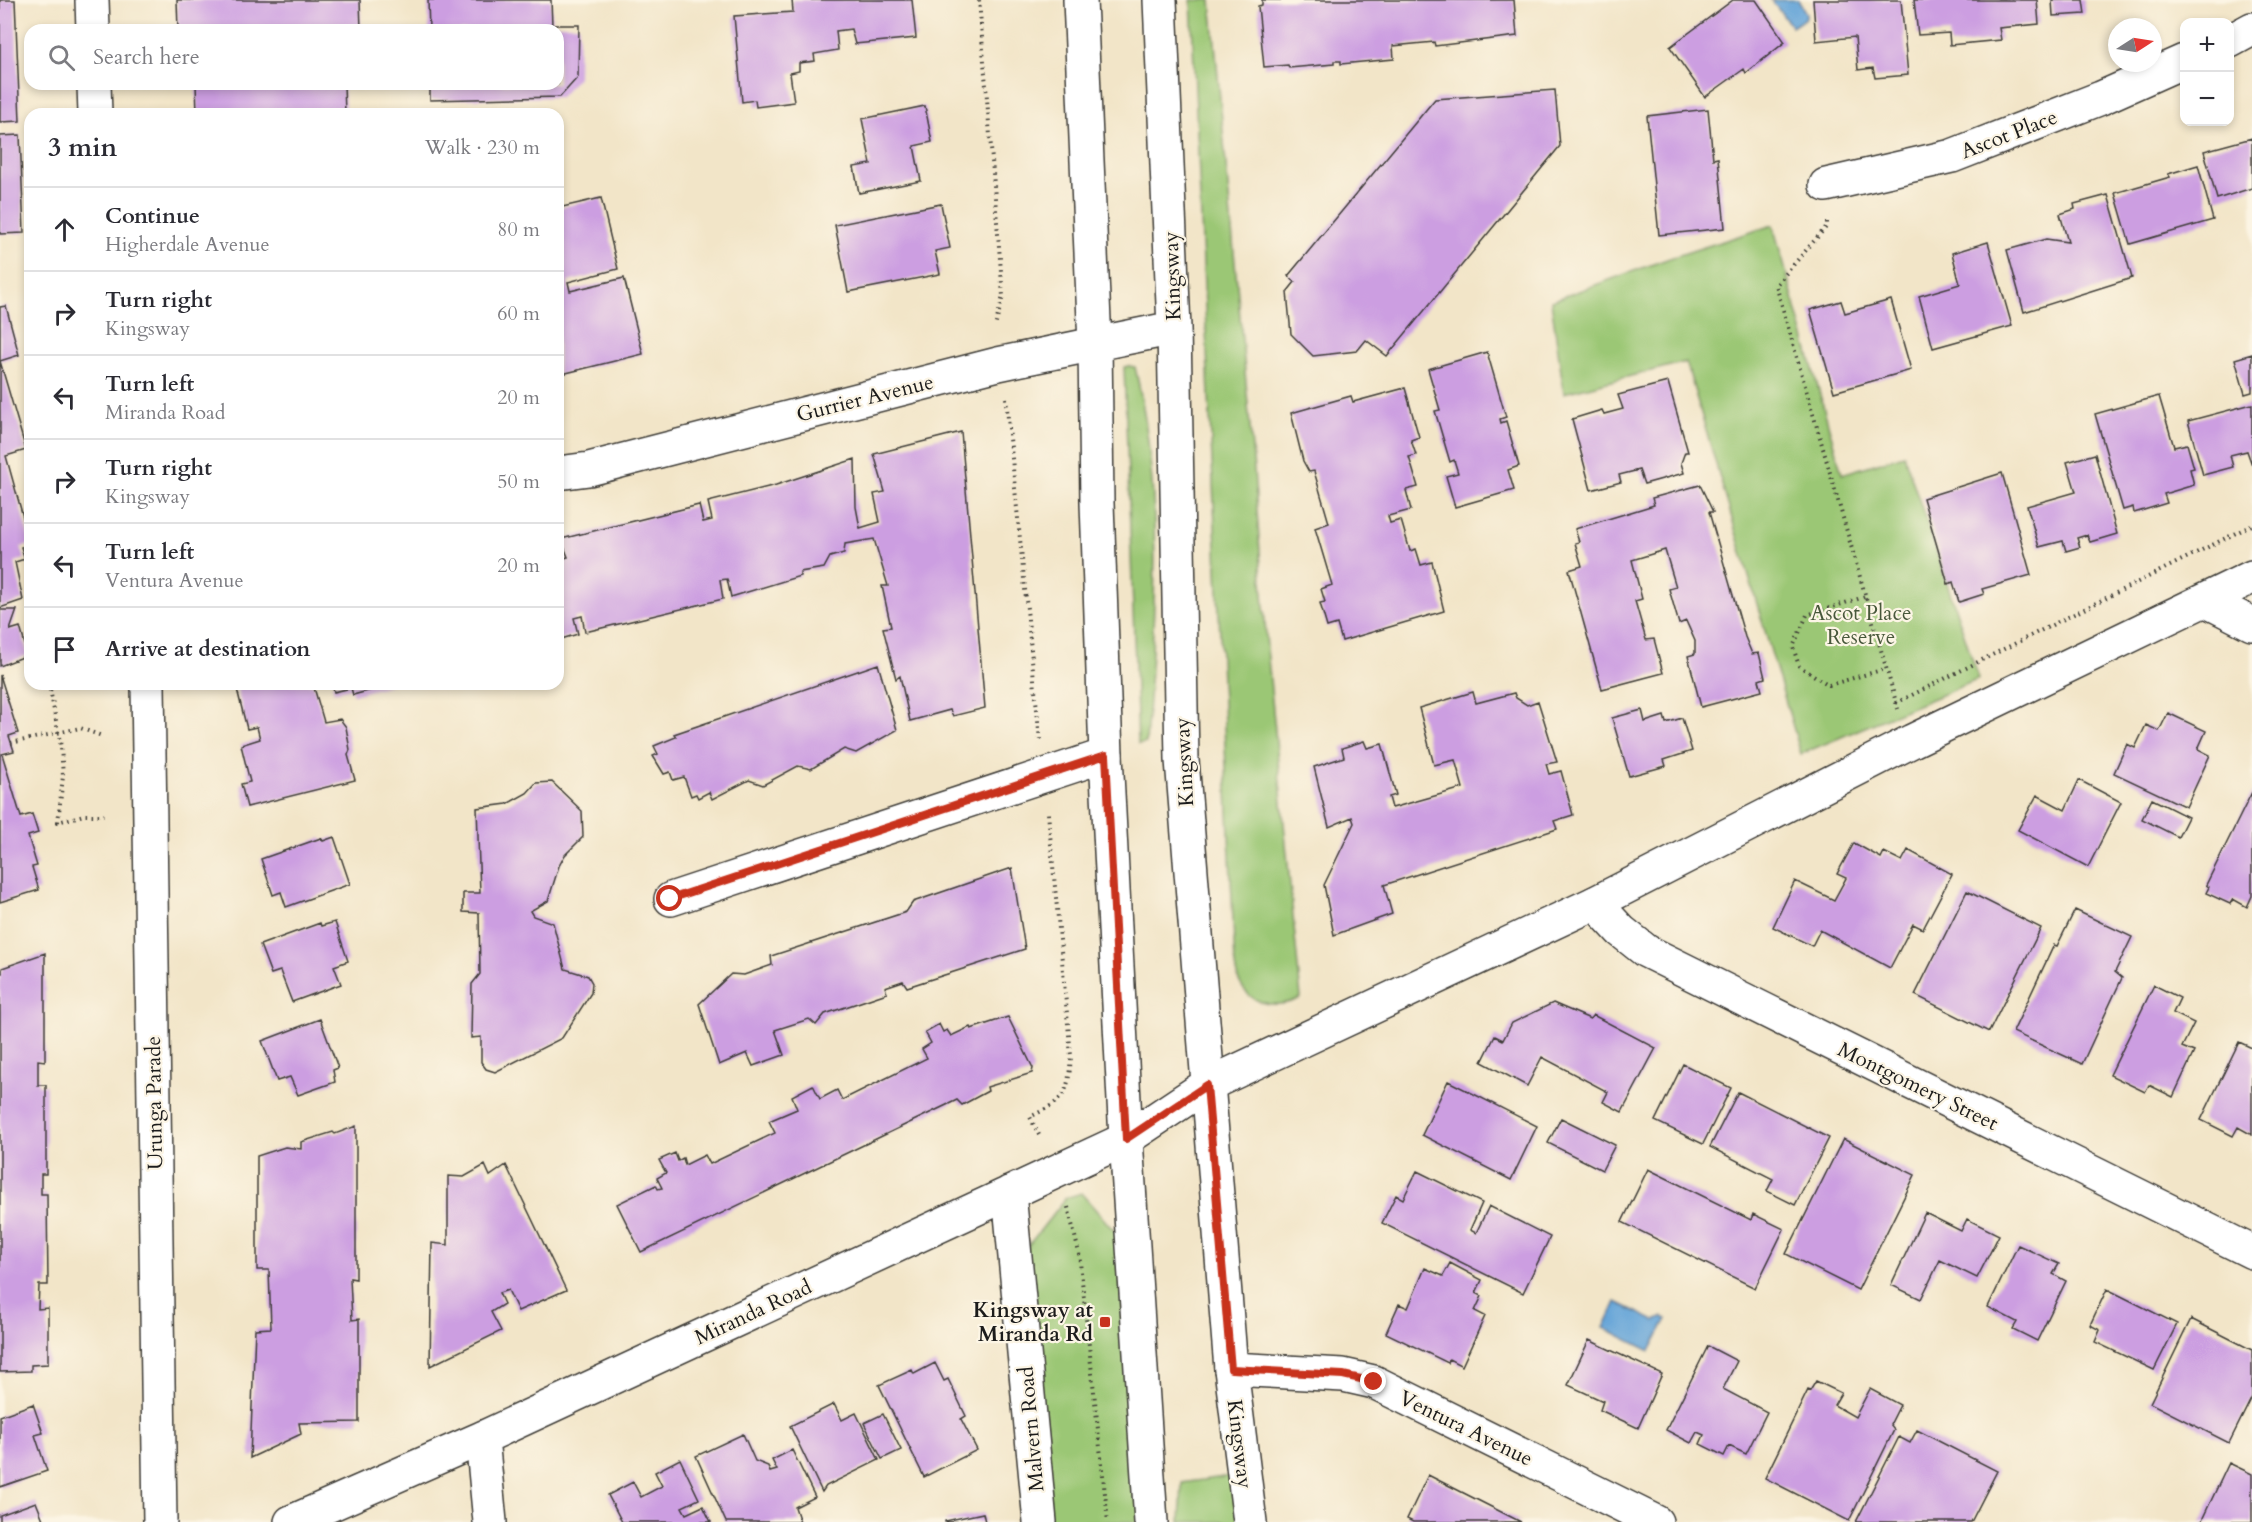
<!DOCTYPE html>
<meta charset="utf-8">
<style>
:root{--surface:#fff;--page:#f2f2f3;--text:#2b2b33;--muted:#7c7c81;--line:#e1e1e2}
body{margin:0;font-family:Cardo,serif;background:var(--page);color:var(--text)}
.controls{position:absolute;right:18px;top:18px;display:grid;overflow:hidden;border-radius:12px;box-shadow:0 3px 9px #0003}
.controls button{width:54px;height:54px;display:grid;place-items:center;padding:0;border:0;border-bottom:2px solid var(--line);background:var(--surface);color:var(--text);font:30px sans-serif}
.compass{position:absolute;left:2108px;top:18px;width:54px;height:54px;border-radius:50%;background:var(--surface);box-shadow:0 3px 9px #0003;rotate:78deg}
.stop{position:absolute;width:18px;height:18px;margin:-14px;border:4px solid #c8321e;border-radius:50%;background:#fff}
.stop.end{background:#c8321e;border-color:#fff;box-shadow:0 2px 6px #0008}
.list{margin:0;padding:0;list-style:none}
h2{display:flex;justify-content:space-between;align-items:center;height:78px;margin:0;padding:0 24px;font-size:26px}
h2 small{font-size:20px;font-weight:400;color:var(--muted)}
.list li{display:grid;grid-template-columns:39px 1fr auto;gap:18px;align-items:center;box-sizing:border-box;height:84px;padding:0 24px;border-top:2px solid var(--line)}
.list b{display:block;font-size:22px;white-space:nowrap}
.list p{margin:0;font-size:20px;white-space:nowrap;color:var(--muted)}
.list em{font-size:20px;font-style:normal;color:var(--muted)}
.icon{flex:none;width:33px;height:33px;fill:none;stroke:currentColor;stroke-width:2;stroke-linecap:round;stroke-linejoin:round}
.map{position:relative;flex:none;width:2252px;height:1522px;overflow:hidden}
.search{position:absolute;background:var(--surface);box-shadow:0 3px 9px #0003;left:24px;top:24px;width:540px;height:66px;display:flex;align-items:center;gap:15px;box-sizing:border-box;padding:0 21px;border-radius:18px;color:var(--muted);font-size:22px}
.panel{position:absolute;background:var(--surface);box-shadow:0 3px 9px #0003;left:24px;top:108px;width:540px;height:582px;border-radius:18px}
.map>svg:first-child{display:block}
</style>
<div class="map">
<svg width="2252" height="1522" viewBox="0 0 2252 1522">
<rect width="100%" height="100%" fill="#fcf5e5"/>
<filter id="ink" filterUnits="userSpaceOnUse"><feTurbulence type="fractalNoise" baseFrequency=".0167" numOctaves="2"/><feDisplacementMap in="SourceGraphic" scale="12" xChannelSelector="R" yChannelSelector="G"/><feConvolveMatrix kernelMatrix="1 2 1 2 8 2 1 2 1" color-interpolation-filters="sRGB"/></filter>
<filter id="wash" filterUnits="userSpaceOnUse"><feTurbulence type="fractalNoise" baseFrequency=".008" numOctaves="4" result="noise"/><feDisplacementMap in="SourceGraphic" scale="24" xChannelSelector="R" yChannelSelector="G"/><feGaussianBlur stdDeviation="1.35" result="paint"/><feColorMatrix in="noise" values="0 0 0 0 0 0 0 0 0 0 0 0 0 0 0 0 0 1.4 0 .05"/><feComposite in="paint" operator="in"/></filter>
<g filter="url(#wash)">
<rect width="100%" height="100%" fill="#f2e5c8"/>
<path fill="#9bc775" stroke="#5c7248" stroke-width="1.5" d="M1191 0H1211L1254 470 1267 648 1301 998C1270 1012 1240 1002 1235 966Z
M1773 225 1842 474 1904 455 1979 679 1801 754 1686 362 1564 393 1551 301 1670 258Z
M1128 366 1135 367C1164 491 1155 618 1146 743L1138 744 1124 367Z
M1081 1193 1133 1252 1151 1522H1040L1015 1262 1066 1198Z
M1244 1474 1250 1522H1180L1182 1483Z"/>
<path fill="#66a5d8" stroke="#41607a" stroke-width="1.5" d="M1771 0H1798L1806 13V18L1792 27Z
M1616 1302 1655 1321 1663 1317 1667 1319 1650 1351 1604 1328Z"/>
<g id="blocks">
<path fill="#cc9ee1" d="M0 0H15L20 121 0 122Z
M177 0H360L361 30H178Z
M428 0H551L552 25H579L578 77 560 97 430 100V84H558V30H429Z
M792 0H912L916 38 855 44 851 29 836 31 838 50 814 54 815 61 799 63V71L790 73 794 102 756 107 755 100 742 102 734 16 793 12Z
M1262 0H1514L1517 36 1435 46 1434 42 1393 46 1394 59 1341 64V61H1334V64L1289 68 1288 65 1264 67 1258 6 1262 5Z
M1733 0H1756L1785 42 1746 73 1744 69 1705 97 1670 47Z
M1813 0H1901L1908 75 1875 78 1873 68 1858 70 1855 37 1816 41Z
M1914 0H2037L2039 24 1999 28 2001 40 1950 45 1949 33 1918 35Z
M2052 0H2083L2085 14 2053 16Z
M196 84H344L345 114H197Z
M1555 90 1560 146 1387 356 1366 340 1357 351 1313 356 1291 334 1287 292 1295 282 1288 276 1435 99Z
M925 106 932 142 914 146 921 181 859 193 854 167 871 164 862 119Z
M1708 109 1713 159 1718 158 1725 228 1659 235 1647 116Z
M20 135 24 233 0 234V136Z
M2252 138V188L2217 199 2204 151Z
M2198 165 2213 220 2130 244 2115 193 2170 177 2168 174Z
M2108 195 2132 278 2024 312 2007 250 2046 239 2068 242 2060 214 2075 209 2074 204Z
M601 198 618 269 568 282 570 291 624 278 643 354 558 375V208Z
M941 204 950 248 935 251 940 274 848 292 835 225Z
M1988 242 2012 326 1933 348 1919 296 1960 284 1952 253Z
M1891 300 1911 370 1834 392 1810 310 1841 301 1845 313Z
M6 306 19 355 0 361V307Z
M1487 352 1506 417 1500 419 1501 423 1506 421 1519 466 1508 470 1514 490 1455 507 1446 476 1458 473 1454 460 1450 462 1435 411 1440 410 1428 369Z
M2252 354V392L2245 394 2235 359Z
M0 361 26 450 6 456 30 542V545L21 547 25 559 15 562 23 600 0 608Z
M1668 382 1688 452H1685L1681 463 1684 473 1644 484 1639 470 1619 475 1621 482 1591 490 1572 419 1602 410 1604 414 1623 409 1618 395Z
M1405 388 1419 437 1411 440 1416 455 1409 457 1418 487 1406 490 1411 510 1388 516 1390 523 1401 520 1410 551 1416 549 1421 565 1432 562 1444 611 1342 641 1337 624 1327 627 1320 603 1325 602 1321 589 1332 585 1315 528 1329 523 1314 471 1309 472 1303 461 1291 413 1351 396 1353 402Z
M2159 396 2174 447 2187 444 2194 468 2190 469 2194 485 2164 494 2167 503 2134 513 2133 507 2123 510 2095 414Z
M2252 404V465L2247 451 2230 455 2233 467 2203 475 2188 421Z
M961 432 985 708 953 716 950 710 910 721 900 676 896 679 883 628 891 627 882 586H888L874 539 845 544 844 553 830 557 824 568 800 572V576L731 597 727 579 720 580 723 599 585 632 582 616 574 618 578 634 558 640V560L568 557 561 539 699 505 703 522 712 520 708 502 776 485 855 459 856 507 860 528 880 522 874 494 885 492 874 454Z
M2095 454 2117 534 2090 542 2087 535 2077 538 2080 547 2066 551 2063 541 2039 547 2027 506 2076 492 2067 462Z
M2002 473 2031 575 1982 589 1984 594 1959 602 1953 582 1948 584 1923 498Z
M1700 485 1713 512H1709L1745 637 1752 654 1759 653 1765 678 1759 680 1762 691 1701 707 1688 656 1695 654V641L1686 621 1679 624 1669 589 1676 587 1665 550 1632 560 1642 599 1635 601 1646 640 1654 639 1663 673 1602 689 1569 570 1582 566 1575 543 1579 542 1575 529 1654 505 1652 498Z
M0 610H17L10 630 20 627 28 655 0 666Z
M878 664 897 730 856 753 844 749 811 769 798 766 763 785 749 780 712 799 709 792 698 798 696 794 691 796 684 777 673 780 670 772 664 774 653 756 658 754 654 746 676 737 674 734Z
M0 675 18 733 9 736 14 751 2 754 21 817 32 814 38 833 28 836 37 866 32 867 39 890 0 902Z
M240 684H313L324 722 340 719 346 727 350 750 348 755 355 780 247 807 241 784 250 782 241 745 260 739 257 727 247 729 237 689Z
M332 684H390V685L353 695 351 688 334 692Z
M1473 692 1476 703 1514 693 1516 698 1527 705 1538 701 1557 762 1546 764 1549 774 1561 771 1573 815 1554 821 1557 829 1384 885 1392 914 1334 935 1324 885 1354 823 1352 817 1329 827 1314 767 1344 757 1342 748 1364 741 1367 748 1382 744 1396 795 1389 797 1392 808 1463 788 1455 760 1434 765 1419 708Z
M1642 710 1645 722 1664 716 1666 723 1682 718 1692 751 1664 760 1666 766 1629 776 1612 718Z
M2168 713 2206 731 2198 749 2210 755 2186 807 2114 773 2127 744 2135 748 2146 725 2159 731Z
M2079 780 2121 802 2088 867 2018 830 2037 795 2065 810Z
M552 782 582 811 583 837 565 855 559 866 548 901 530 911 533 916 553 923 565 969 588 976 592 983 591 993 562 1038 495 1072 486 1069 481 1062V1037L471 1038 472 984 480 974 479 913 463 912V893H480L477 808 507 804 527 793 536 783Z
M2252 792V896L2247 907 2233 899 2230 904 2206 893 2209 887 2206 885Z
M2152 799 2188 817 2178 837 2142 819Z
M334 837 350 884 286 907 281 892 273 895 261 859 321 838 323 841Z
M1854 843 1881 858 1884 852 1902 861 1908 850 1952 874 1923 929 1913 924 1890 968 1820 930 1812 946 1773 927 1795 881 1834 900 1846 878 1837 874Z
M1012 868 1025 949 907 987 903 981 885 987 887 993 825 1014 816 1025 809 1019 775 1030 784 1055 753 1066 747 1053 719 1065 699 1004 731 974 744 975 772 965 771 956 906 912 913 902Z
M1967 891 2041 928 1989 1032 1915 995Z
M2075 910 2132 937 2115 972 2122 978 2082 1064 2013 1032 2054 945 2057 946Z
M335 922 348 961 334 966 341 984 292 1002 280 971 271 974 260 945 320 923 321 926Z
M45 953V1061L38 1060V1085H46V1174H41V1194H47L48 1285H39L38 1309 48 1308V1364L31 1365V1371L0 1372V973H2V968Z
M2154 985 2180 998 2173 1013 2194 1023 2182 1047 2194 1052 2173 1097 2149 1085 2145 1092 2110 1075Z
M1553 1003 1590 1019 1593 1015 1656 1048 1622 1112 1603 1102 1608 1092 1542 1057 1527 1086 1482 1062 1495 1036 1503 1040 1512 1023Z
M1008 1017 1033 1068 1032 1073 987 1087 988 1091 962 1105 957 1100 641 1252 617 1204 656 1185 658 1189 662 1188 657 1178 666 1173 659 1160 675 1153 678 1161 683 1158 685 1165 705 1155 710 1164 775 1133 769 1121 797 1109 792 1096 813 1085 820 1099 837 1090 842 1100 927 1058 922 1049 931 1043 925 1032 939 1024 943 1032 947 1030 951 1036 970 1027 971 1029Z
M320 1019 338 1068 333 1070 335 1082 298 1095 290 1077 277 1081 262 1041Z
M2239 1042 2252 1048V1135L2238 1127 2233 1136 2201 1120Z
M1683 1064 1731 1088 1703 1144 1655 1121Z
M1448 1081 1537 1126 1511 1180 1422 1135Z
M1738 1092 1829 1138 1795 1205 1767 1191 1773 1179 1710 1147Z
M1561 1118 1615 1145 1602 1170 1548 1143Z
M356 1126V1279L350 1278 352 1320 359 1319V1422L299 1423 301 1434 250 1458 255 1329 271 1328 269 1270H257V1156L285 1147 301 1149V1142L333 1132 335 1134Z
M1843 1139 1915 1175 1858 1290 1786 1254Z
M485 1165 490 1176 506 1165 566 1290 518 1311 508 1290 499 1293 504 1304 491 1312 501 1331 430 1366 432 1243 448 1245V1176L464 1177Z
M1648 1169 1751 1220 1753 1214 1784 1229 1755 1288 1622 1222Z
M1417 1171 1482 1203 1470 1230 1476 1233 1489 1206 1550 1237 1523 1293 1382 1223 1396 1195 1403 1199Z
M1925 1213 1961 1231 1967 1219 1999 1235 1977 1278 1940 1260 1921 1299 1891 1285Z
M2018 1245 2059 1264 2053 1274 2066 1281 2037 1341 2013 1329 2017 1322 1988 1307Z
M1450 1263 1482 1280 1476 1293 1482 1296 1475 1311 1485 1316 1462 1366 1449 1359 1448 1363 1386 1333 1399 1304 1408 1308 1425 1268 1443 1276Z
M2107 1289 2177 1324 2154 1370 2095 1342 2100 1330 2090 1325Z
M2191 1319 2252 1350V1397L2229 1443 2150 1403Z
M1589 1340 1662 1374 1638 1428 1600 1410 1603 1401 1568 1385Z
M1708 1346 1737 1361 1723 1389 1767 1412 1746 1454 1729 1446 1724 1456 1700 1444 1704 1435 1697 1432 1691 1443 1666 1430Z
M935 1363 944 1381 948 1379 966 1416 961 1419 977 1450 924 1477 879 1385 912 1370 914 1374Z
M1816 1381 1841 1393 1834 1405 1855 1417 1870 1389 1900 1405 1890 1425 1894 1430 1849 1521 1765 1478 1808 1390 1810 1391Z
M33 1404 43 1433 35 1435 47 1471 0 1487V1416Z
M834 1404 842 1420 856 1413 879 1460 826 1486 822 1492 790 1426Z
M883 1414 901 1450 882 1459 864 1423Z
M1917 1430 1997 1471 1971 1522H1856L1899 1437 1910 1443Z
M743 1434 755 1461 768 1466 770 1472 777 1470 772 1460 792 1450 815 1497 795 1507 800 1522H726L696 1456Z
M680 1459 699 1499 682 1507 686 1514 703 1506 711 1522H622L608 1495 633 1482 641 1497 662 1486 655 1472Z
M2229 1463 2252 1474V1522H2201Z
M1428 1475 1521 1522H1413L1407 1519Z
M36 1502 44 1522H0V1515Z
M983 1513 985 1522H945V1521Z"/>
</g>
</g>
<g filter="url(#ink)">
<use href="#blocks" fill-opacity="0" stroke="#3c3a36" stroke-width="1.5"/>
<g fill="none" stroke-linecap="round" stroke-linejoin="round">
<g stroke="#3c3a36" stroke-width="36">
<path id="minor" d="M92 0 93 30
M2230 41 2252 29
M94 84 95 114
M1826 185 1952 156 2101 98 2184 61
M558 473 589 469 998 364 1095 344
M2207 601 2252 624
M148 684 160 1522
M671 899 1106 755
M1595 903 1621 931 1646 951 2252 1252
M1009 1193 1040 1522
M1231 1369 1343 1375 1374 1382 1656 1522
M482 1438 490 1522
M291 1522 482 1438 1126 1139"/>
</g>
<g stroke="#3c3a36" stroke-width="36">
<path id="tertiary" d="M1207 1085 1595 903 1912 741 2252 577"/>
</g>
<g stroke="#3c3a36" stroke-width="36">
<path id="primary" d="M1080 0 1095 344 1097 503 1106 755 1126 1139 1151 1522
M1160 0 1174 328 1182 760 1231 1369 1250 1522
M1095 344 1174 328
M1126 1139 1207 1085"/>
</g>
<path stroke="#3c3a36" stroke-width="4" stroke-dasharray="1.5 4.5" stroke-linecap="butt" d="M979 0 1003 296 995 327
M1827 222V226L1776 285 1898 709
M1006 398 1040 740
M1864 597 1807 615 1793 647 1799 666 1829 685 1885 669
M49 684 61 747 63 776 58 822 84 815H104
M1896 703 2252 525
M11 743 80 728 102 736
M1039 1135 1030 1117C1066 1099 1068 1095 1071 1056L1048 813
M1068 1207 1079 1253 1108 1522"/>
<use href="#minor" stroke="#fff" stroke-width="33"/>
<use href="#tertiary" stroke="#fff" stroke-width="33"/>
<use href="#primary" stroke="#fff" stroke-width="33"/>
</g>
</g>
<g fill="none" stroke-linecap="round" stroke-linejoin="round" filter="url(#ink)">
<path stroke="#c8321e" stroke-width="8" d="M670 899 1106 755 1126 1139 1207 1085 1231 1369 1343 1375 1374 1382"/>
</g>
<rect fill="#c8321e" stroke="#fcf5e5" stroke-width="2" x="1099" y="1316" width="12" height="12" rx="3"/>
<g text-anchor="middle" stroke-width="4.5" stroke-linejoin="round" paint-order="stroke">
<g font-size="21" fill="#1c1c1c" stroke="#fcf5e5">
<text transform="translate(2009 134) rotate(-21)" y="7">Ascot Place</text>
<text transform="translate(1172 276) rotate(-92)" y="7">Kingsway</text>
<text transform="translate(865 398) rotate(-14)" y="7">Gurrier Avenue</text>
<text transform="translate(1184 762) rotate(-93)" y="7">Kingsway</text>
<text transform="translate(1918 1086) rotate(26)" y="7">Montgomery Street</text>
<text transform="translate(154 1103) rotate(-91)" y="7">Urunga Parade</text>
<text transform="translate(753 1312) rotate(-25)" y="7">Miranda Road</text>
<text transform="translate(1466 1428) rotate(26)" y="7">Ventura Avenue</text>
<text transform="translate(1031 1429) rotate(-95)" y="7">Malvern Road</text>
<text transform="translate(1240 1444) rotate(83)" y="7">Kingsway</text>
</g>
<g font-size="21" fill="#48583b" stroke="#fcf5e5">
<text x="1861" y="620">Ascot Place<tspan x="1861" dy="24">Reserve</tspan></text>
</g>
<g font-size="21" font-weight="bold" fill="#1c1c1c" stroke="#fcf5e5" text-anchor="end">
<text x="1093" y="1317">Kingsway at<tspan x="1093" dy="24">Miranda Rd</tspan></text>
</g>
</g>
</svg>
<div class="controls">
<button>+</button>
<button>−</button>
</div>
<svg class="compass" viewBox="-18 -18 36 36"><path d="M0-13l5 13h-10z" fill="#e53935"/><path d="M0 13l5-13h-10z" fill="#7c7c81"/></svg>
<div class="stop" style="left:670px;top:899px"></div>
<div class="stop end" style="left:1374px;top:1382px"></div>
<div class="search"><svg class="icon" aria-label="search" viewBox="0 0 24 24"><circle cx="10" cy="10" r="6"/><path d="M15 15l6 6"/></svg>Search here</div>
<section class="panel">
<h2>3 min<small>Walk · 230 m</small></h2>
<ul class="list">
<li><svg class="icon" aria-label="ahead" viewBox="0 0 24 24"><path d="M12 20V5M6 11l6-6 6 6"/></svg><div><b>Continue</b><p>Higherdale Avenue</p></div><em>80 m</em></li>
<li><svg class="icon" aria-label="right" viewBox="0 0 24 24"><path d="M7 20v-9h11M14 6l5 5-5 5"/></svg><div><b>Turn right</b><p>Kingsway</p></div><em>60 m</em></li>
<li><svg class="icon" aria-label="left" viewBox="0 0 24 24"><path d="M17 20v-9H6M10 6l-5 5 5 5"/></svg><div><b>Turn left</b><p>Miranda Road</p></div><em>20 m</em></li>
<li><svg class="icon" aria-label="right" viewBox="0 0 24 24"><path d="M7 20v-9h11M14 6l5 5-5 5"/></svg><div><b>Turn right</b><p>Kingsway</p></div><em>50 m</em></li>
<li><svg class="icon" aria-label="left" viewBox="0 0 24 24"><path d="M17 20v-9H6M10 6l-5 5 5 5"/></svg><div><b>Turn left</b><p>Ventura Avenue</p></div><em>20 m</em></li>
<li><svg class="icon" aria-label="arrive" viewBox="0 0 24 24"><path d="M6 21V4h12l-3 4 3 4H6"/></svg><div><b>Arrive at destination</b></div></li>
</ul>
</section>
</div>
